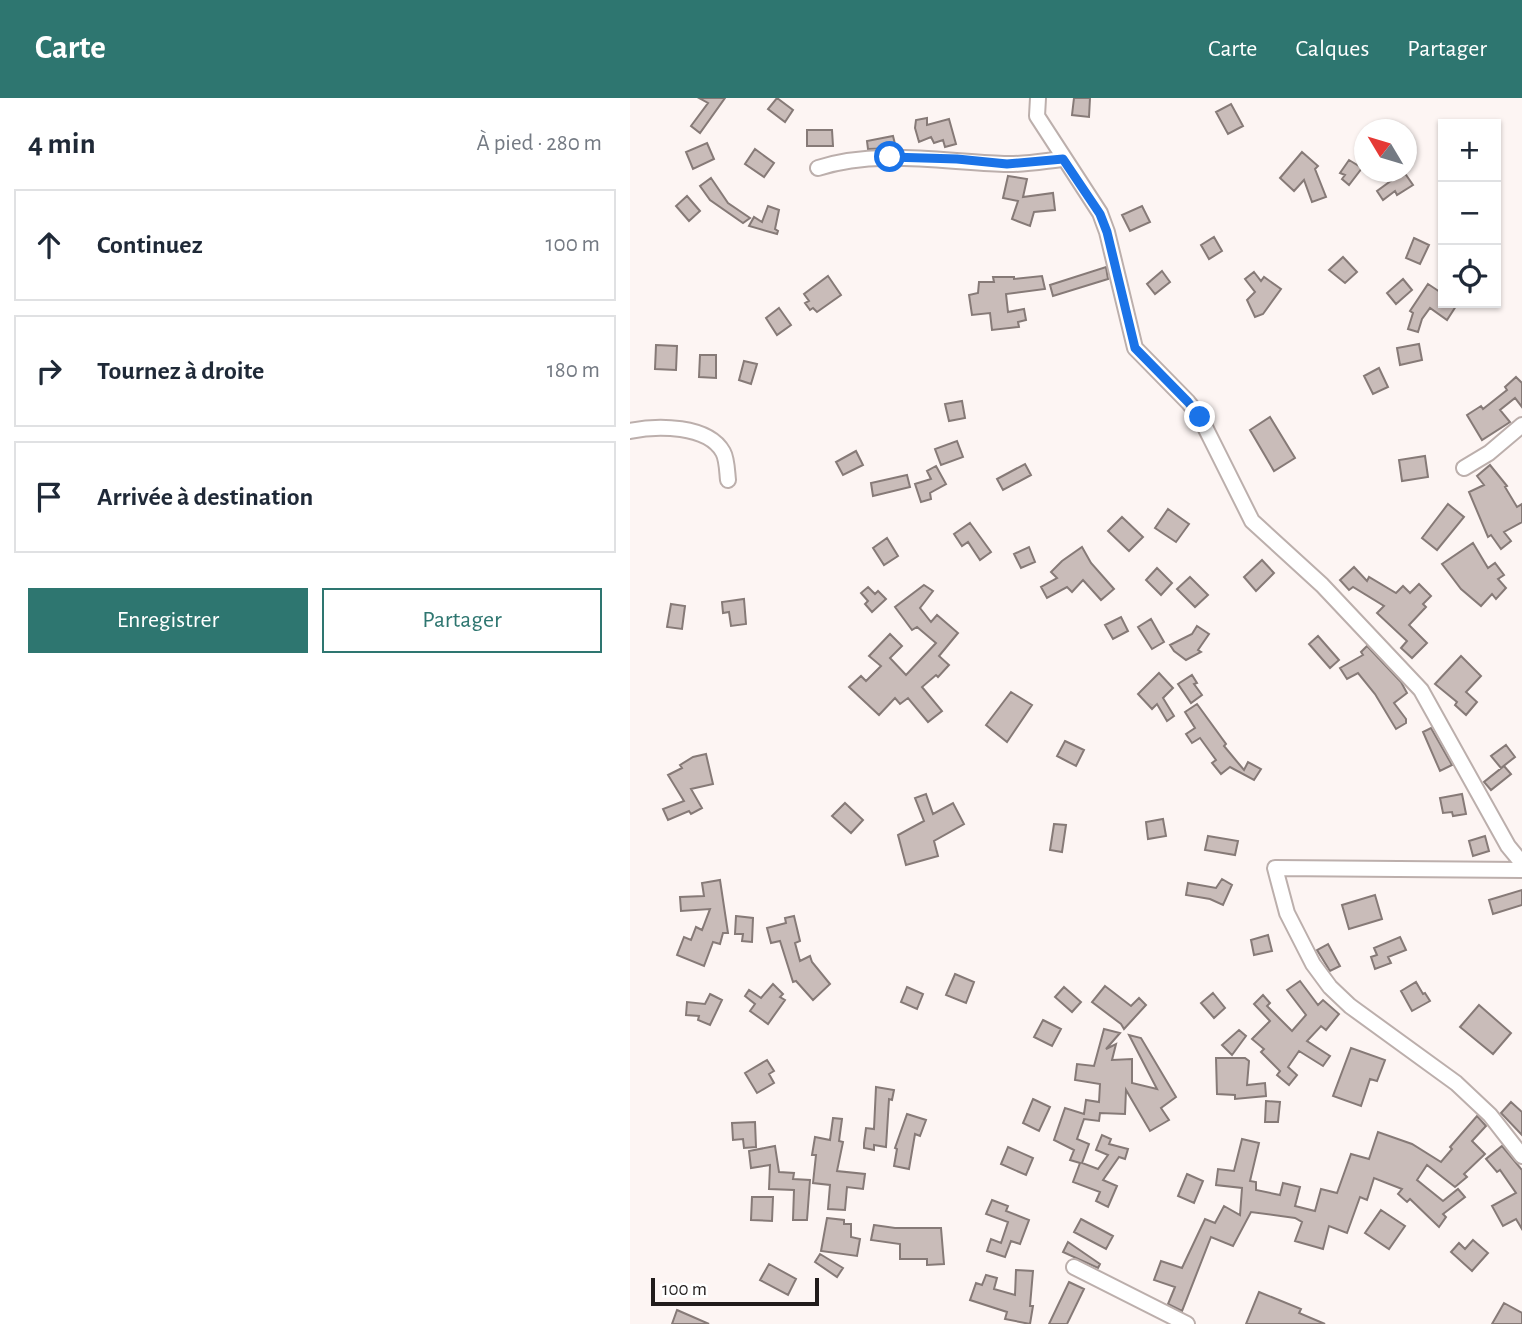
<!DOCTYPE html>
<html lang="fr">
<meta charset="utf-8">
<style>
:root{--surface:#fff;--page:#f6f6f7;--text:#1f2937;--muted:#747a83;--line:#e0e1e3;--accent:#2e7670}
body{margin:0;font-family:"Alegreya Sans",sans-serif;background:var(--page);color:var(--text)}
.controls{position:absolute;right:21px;top:21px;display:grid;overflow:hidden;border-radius:0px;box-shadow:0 2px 5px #0004}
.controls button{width:63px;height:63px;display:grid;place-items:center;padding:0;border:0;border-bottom:2px solid var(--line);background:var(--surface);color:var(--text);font:35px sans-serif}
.compass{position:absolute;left:724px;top:21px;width:63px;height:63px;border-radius:50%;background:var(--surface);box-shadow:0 2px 5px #0004;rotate:308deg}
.scale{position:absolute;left:21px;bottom:18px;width:168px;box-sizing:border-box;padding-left:7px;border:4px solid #211c1b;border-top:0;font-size:19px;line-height:24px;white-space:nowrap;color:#211c1b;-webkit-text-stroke:5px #fff;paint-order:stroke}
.stop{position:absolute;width:21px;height:21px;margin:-16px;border:5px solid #1a73e8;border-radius:50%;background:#fff}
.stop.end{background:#1a73e8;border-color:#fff;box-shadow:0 2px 7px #0008}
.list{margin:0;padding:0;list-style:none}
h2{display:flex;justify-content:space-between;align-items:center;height:91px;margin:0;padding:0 28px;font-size:30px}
h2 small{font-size:23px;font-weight:400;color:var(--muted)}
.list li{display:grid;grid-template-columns:46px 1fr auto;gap:21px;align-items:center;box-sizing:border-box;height:112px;margin:0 14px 14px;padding:0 14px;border:2px solid var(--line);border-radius:0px}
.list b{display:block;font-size:26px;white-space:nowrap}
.list em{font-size:23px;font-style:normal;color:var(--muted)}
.actions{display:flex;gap:14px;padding:21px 28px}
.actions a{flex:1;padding:16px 0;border:2px solid var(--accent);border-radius:0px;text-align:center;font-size:24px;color:var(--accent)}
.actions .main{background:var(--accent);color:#fff}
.icon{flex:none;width:38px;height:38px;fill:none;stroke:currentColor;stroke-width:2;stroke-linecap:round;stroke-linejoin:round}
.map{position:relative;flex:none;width:892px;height:1226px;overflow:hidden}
header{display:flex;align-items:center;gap:42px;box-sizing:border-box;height:98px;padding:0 35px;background:var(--accent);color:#fff}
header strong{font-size:33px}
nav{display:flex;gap:38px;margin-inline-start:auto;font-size:24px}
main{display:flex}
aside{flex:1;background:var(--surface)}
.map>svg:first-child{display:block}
</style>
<header>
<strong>Carte</strong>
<nav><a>Carte</a><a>Calques</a><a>Partager</a></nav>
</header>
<main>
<aside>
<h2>4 min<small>À pied · 280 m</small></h2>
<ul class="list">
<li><svg class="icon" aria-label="ahead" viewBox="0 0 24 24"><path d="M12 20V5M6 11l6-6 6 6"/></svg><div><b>Continuez</b></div><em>100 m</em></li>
<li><svg class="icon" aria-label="right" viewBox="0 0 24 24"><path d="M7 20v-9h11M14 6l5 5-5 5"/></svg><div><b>Tournez à droite</b></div><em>180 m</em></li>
<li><svg class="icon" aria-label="arrive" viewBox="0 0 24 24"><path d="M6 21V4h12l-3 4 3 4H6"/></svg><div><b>Arrivée à destination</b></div></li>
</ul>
<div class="actions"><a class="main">Enregistrer</a><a>Partager</a></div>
</aside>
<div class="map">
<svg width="892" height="1226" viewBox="0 0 892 1226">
<rect width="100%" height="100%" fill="#fdf5f3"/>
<path fill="#c9bcb9" stroke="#867a77" stroke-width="2" d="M69 0H95L70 35 61 28 78 5Z
M147 0 163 12 155 24 138 11Z
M444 0H460L459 19 442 17Z
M601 6 613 28 598 36 586 14Z
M297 20V27L319 21 326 46 315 49 313 42 304 45 301 39 289 44 285 30 286 22Z
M177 32H202L203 48H177Z
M263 38 266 50 238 51 237 43Z
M77 45 84 61 63 71 56 54Z
M125 51 144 65 134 79 115 66Z
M672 54 688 68 685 71 696 99 682 104 674 82 664 93 650 80Z
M719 62 732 70 719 87 712 81 715 77 710 75Z
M751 74H774L783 87 767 97 765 93 753 102 747 93 762 82Z
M378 78 397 81 393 99 423 95 425 112 404 114 400 128 382 121 388 103 373 100Z
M81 80 98 105 120 120 113 125 80 102 70 88Z
M57 98 70 113 59 123 46 108Z
M138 108 149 112 145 131 148 133 147 136 119 128 124 119 132 124Z
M512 108 520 124 500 133 492 117Z
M584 139 592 153 579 161 571 147Z
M784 140 799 147 790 166 776 160Z
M713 159 727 174 715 185 699 172Z
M476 169 478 181 423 198 420 187Z
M532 173 540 184 525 196 517 186Z
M624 174 631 183 634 179 651 191 633 216 625 219 617 202 625 194 615 181Z
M198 178 211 197 187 214 183 210 180 212 175 205 179 203 174 196Z
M412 178 415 191 376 196 378 214 394 211 396 222 388 224 389 229 362 232 360 215 342 217 339 197 348 195 349 184H364L363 179H384V181Z
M773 181 782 192 766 206 757 195Z
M798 186 813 196V205H828L817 222 800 210 792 221 788 234 778 231 783 215 780 213Z
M149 210 161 227 147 237 136 220Z
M789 246 792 262 770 267 767 250Z
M26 247 47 248 46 272 25 271Z
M70 257H86V280L69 279Z
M114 263 127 266 121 286 109 282Z
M749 270 758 289 743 296 734 278Z
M886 279 892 285V309L885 300 870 312 880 324 852 342 837 317 851 308 853 311 877 292 875 289Z
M332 303 335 320 319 323 315 306Z
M640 319 665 360 644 373 620 332Z
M327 343 333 359 311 367 305 351Z
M226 353 233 367 213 377 206 364Z
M795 358 798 379 772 383 769 362Z
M395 366 401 377 373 392 367 381Z
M860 367 877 388 875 389 887 409 892 406V424L874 434 881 443 871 451 861 437 858 439 839 394 854 387 847 378Z
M306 368 316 386 300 395 301 401 291 404 285 386 301 381 297 373Z
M277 377 280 389 243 398 241 385Z
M818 406 834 419 807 452 792 440Z
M538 411 559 426 546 444 525 430Z
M492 419 513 439 499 453 478 433Z
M340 425 361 454 350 462 338 444 332 448 324 436Z
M257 440 268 458 254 467 243 450Z
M843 445 858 470 865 465 874 477 868 481 876 490 866 501 862 496 851 508 831 491 812 466Z
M399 449 405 464 391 470 384 456Z
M452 449 461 465 484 491 471 502 453 482 442 494 437 489 417 500 411 489 427 480 421 474 432 463Z
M632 462 644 475 626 493 614 479Z
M724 469 737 483 739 479 766 495 773 488 780 495 789 486 801 498 793 506 796 509 779 527 797 545 782 560 771 550 777 543 747 515 754 508 723 489 719 492 710 482Z
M527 470 542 485 531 497 516 482Z
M560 479 578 497 565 509 547 491Z
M294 487 303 493 290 510 301 524 307 517 328 535 309 558 319 567 308 579 306 577 292 589 312 613 298 624 278 600 270 606 265 600 249 617 219 589 231 578 236 583 251 568 239 558 260 536 272 548 260 560 276 577 306 545 287 529 282 532 265 509Z
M238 489 245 496 248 493 256 501 242 514 235 506 238 503 231 495Z
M114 501 116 526 101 528 99 514 93 515 92 504Z
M41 506 55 508 52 531 37 529Z
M491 519 498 533 483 541 475 527Z
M521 521 534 544 522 551 508 529Z
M567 528 579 536 568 552 571 554 556 562 544 553 540 547 562 536Z
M688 538 709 562 700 570 679 546Z
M737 548 771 584 777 595 764 605 776 621V625L766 631 745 596 728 575 717 581 710 570 733 557 731 554Z
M831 558 851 578 836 594 847 604 836 617 825 607 827 604 805 586Z
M529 575 543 590 533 600 544 618 537 623 527 606 522 611 508 596Z
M562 577 567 585 564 586 572 597 561 605 548 586Z
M381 594 402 607 377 644 356 627Z
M567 606 596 646 594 648 614 672 618 664 631 671 624 682 600 669 591 676 582 665 586 662 570 640 562 645 556 636 565 630 555 614Z
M801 630 822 667 810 673 793 634Z
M435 643 454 652 446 668 427 658Z
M876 647 885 659 871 670 861 658Z
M76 656 83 686 61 691 72 710 61 716 59 713 38 722 33 711 54 703 38 677 52 670 50 667 63 659Z
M874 668 881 676 861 692 854 684Z
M296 696 303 716 323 705 334 726 304 743 308 758 276 767 268 737 294 723 285 700Z
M832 696 836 716 823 718 822 714 813 715 810 700Z
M215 705 233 722 221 735 202 718Z
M533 721 536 738 518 741 516 724Z
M424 726 436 727 432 754 420 752Z
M578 738 608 743 605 757 575 752Z
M855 738 859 753 843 758 839 743Z
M592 781 602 787 593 807 580 801 556 797 558 785 586 790Z
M90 782 98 835H93L90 846 83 844 74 868 47 857 54 839 61 842 66 829 72 832 80 811 51 813 50 799 74 798 72 785Z
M892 792V807L863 816 859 802Z
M745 797 752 821 719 831 712 807Z
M106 818 123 820 122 844 112 843 113 836H105Z
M164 818 170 843 165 845 170 863 180 858 182 864 200 886 183 902 166 883 163 884 150 843 141 845 137 830 156 825 155 820Z
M638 837 642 853 624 857 621 842Z
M770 839 776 852 758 859 761 865 745 871 741 859 747 857 744 850Z
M698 846 710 868 700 873 687 852Z
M325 876 344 884 336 905 316 897Z
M670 883 688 907 693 902 709 916 696 932 691 928 677 943 700 958 693 968 669 953 658 969 667 977 659 987 647 977 650 973 631 954 634 951 622 941 640 923 624 906 633 897 640 905 637 908 662 933 676 917 657 892Z
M786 884 793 896 795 895 800 903 782 913 771 893Z
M143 886 153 896 150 899 155 902 138 926 120 913 125 906 115 898 119 892 131 900Z
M475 888 501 908 509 900 516 907 494 931 491 926 462 904Z
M277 889 293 896 287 911 271 904Z
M434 889 451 904 442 914 425 899Z
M583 895 595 910 584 920 571 905Z
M80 896 92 902 80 927 68 922 69 918 56 917 57 904 75 906Z
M849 907 881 935 863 956 830 929Z
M413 922 431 931 422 948 404 939Z
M474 931 490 935 476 951 486 946 482 962 502 961V985L527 991 499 937 511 940 546 999 531 1010 539 1022 520 1033 496 992 495 1016 470 1015 469 1023 454 1021 447 1041 459 1046 452 1065 468 1071 478 1057 466 1052 472 1037 481 1041 479 1046 498 1051 495 1061 489 1059 473 1082 487 1088 478 1109 466 1103 470 1094 443 1084 450 1065 440 1062 444 1052 424 1042 435 1010 454 1016 456 1002 469 1004 470 986 445 982 447 966 464 968Z
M609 932 616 938 602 957 592 947Z
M721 950 755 962 747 983 740 981 731 1008 703 998Z
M586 960H615L619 963 617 987 635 985 636 998 605 1001V997L587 996Z
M137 962 144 973 139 976 144 985 127 995 115 975Z
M246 989 264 992 262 1002 259 1001 256 1049 244 1047V1052L234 1050V1045L236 1030 244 1031Z
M403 1001 420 1009 409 1033 393 1025Z
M636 1003 650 1004 648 1024H635Z
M881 1004 892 1014V1037L871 1015Z
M277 1016 296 1022 290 1038 285 1036 279 1071 264 1068 267 1051 265 1050Z
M847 1018 856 1028 842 1043 855 1056 834 1076 837 1079 825 1089 797 1067 787 1082 813 1103 828 1091 835 1099 813 1116 816 1119 809 1129 780 1101 777 1104 768 1096 772 1091 744 1080 737 1102 730 1099 717 1135 699 1128 693 1151 665 1143 672 1124 665 1120 621 1114 603 1148 581 1139 552 1213 538 1206 545 1189 524 1182 531 1163 552 1170 575 1121 585 1125 594 1108 610 1117 612 1090 586 1087 588 1071 604 1073 612 1041 629 1045 620 1083 626 1084V1092L650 1097 653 1085 670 1089 665 1108 685 1113 691 1091 707 1095 721 1056 739 1061 748 1034 782 1046 811 1064 822 1051 820 1049Z
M203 1020 212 1021 209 1043 213 1044 207 1073 235 1076 233 1091 217 1089 215 1112 198 1111 200 1087 183 1085 186 1057H182L185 1039 200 1042Z
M125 1024 126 1049 114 1050 113 1041 103 1042 102 1025Z
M145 1048 149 1074 164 1075 163 1081 180 1082 177 1122H163L164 1092 139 1091 140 1067 121 1070 119 1053Z
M872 1048 892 1072V1131L886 1121 873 1128 862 1108 886 1095 870 1072 867 1074 856 1061Z
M378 1049 403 1060 396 1077 371 1066Z
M557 1076 573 1083 564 1105 548 1098Z
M122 1099H143L142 1123 121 1122Z
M362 1102 378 1108 376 1113 399 1122 390 1146 381 1143 375 1159 357 1153 361 1141 371 1145 378 1124 356 1116Z
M751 1112 775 1128 759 1151 735 1135Z
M197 1120 214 1122V1126H221V1139L230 1141 227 1158 191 1153Z
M451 1121 483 1138 476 1151 444 1134Z
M244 1127 265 1130H311L314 1166 297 1167V1161H270V1146L241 1142Z
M843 1142 858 1155 842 1173 821 1154 829 1145 835 1151Z
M438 1144 470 1166 468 1170 433 1154Z
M190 1156 213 1170 207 1179 185 1164Z
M139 1166 166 1181 158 1197 130 1182Z
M386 1172 403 1173 400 1208H403L400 1226 375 1221 377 1214 340 1202 346 1185 352 1187 356 1177 367 1180 364 1191 385 1197Z
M439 1184 454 1191 437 1226H419Z
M629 1194 671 1211 669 1215 695 1226H616Z
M874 1205 892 1215V1226H862Z
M47 1212 79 1226H42Z"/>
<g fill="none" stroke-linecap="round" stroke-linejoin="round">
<g stroke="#bcafac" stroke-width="18">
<path id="minor" d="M408 0 407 18 470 115 477 134 505 250 558 304 570 319 622 423 692 487 791 592 878 748 892 765
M188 70C249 51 312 64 374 66 394 67 414 63 433 61
M0 333C27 327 78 327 93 354 97 361 97 373 98 382
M834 370 859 355 892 327
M892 772 645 770 657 815 683 866 700 889 720 908 826 985 860 1017 892 1058
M444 1169 557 1226"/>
</g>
<use href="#minor" stroke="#fff" stroke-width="14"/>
</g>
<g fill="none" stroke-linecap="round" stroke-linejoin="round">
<path stroke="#1a73e8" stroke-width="9" d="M260 59 327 61 377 66 433 61 470 116 477 134 505 250 558 304 570 319"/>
</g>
</svg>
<div class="controls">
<button>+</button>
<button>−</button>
<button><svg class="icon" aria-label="locate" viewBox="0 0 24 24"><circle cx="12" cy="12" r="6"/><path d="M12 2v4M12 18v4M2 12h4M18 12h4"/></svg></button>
</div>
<svg class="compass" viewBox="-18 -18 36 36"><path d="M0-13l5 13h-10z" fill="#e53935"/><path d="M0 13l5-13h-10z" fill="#747a83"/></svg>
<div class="scale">100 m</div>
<div class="stop" style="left:260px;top:59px"></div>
<div class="stop end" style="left:570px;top:319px"></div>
</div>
</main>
